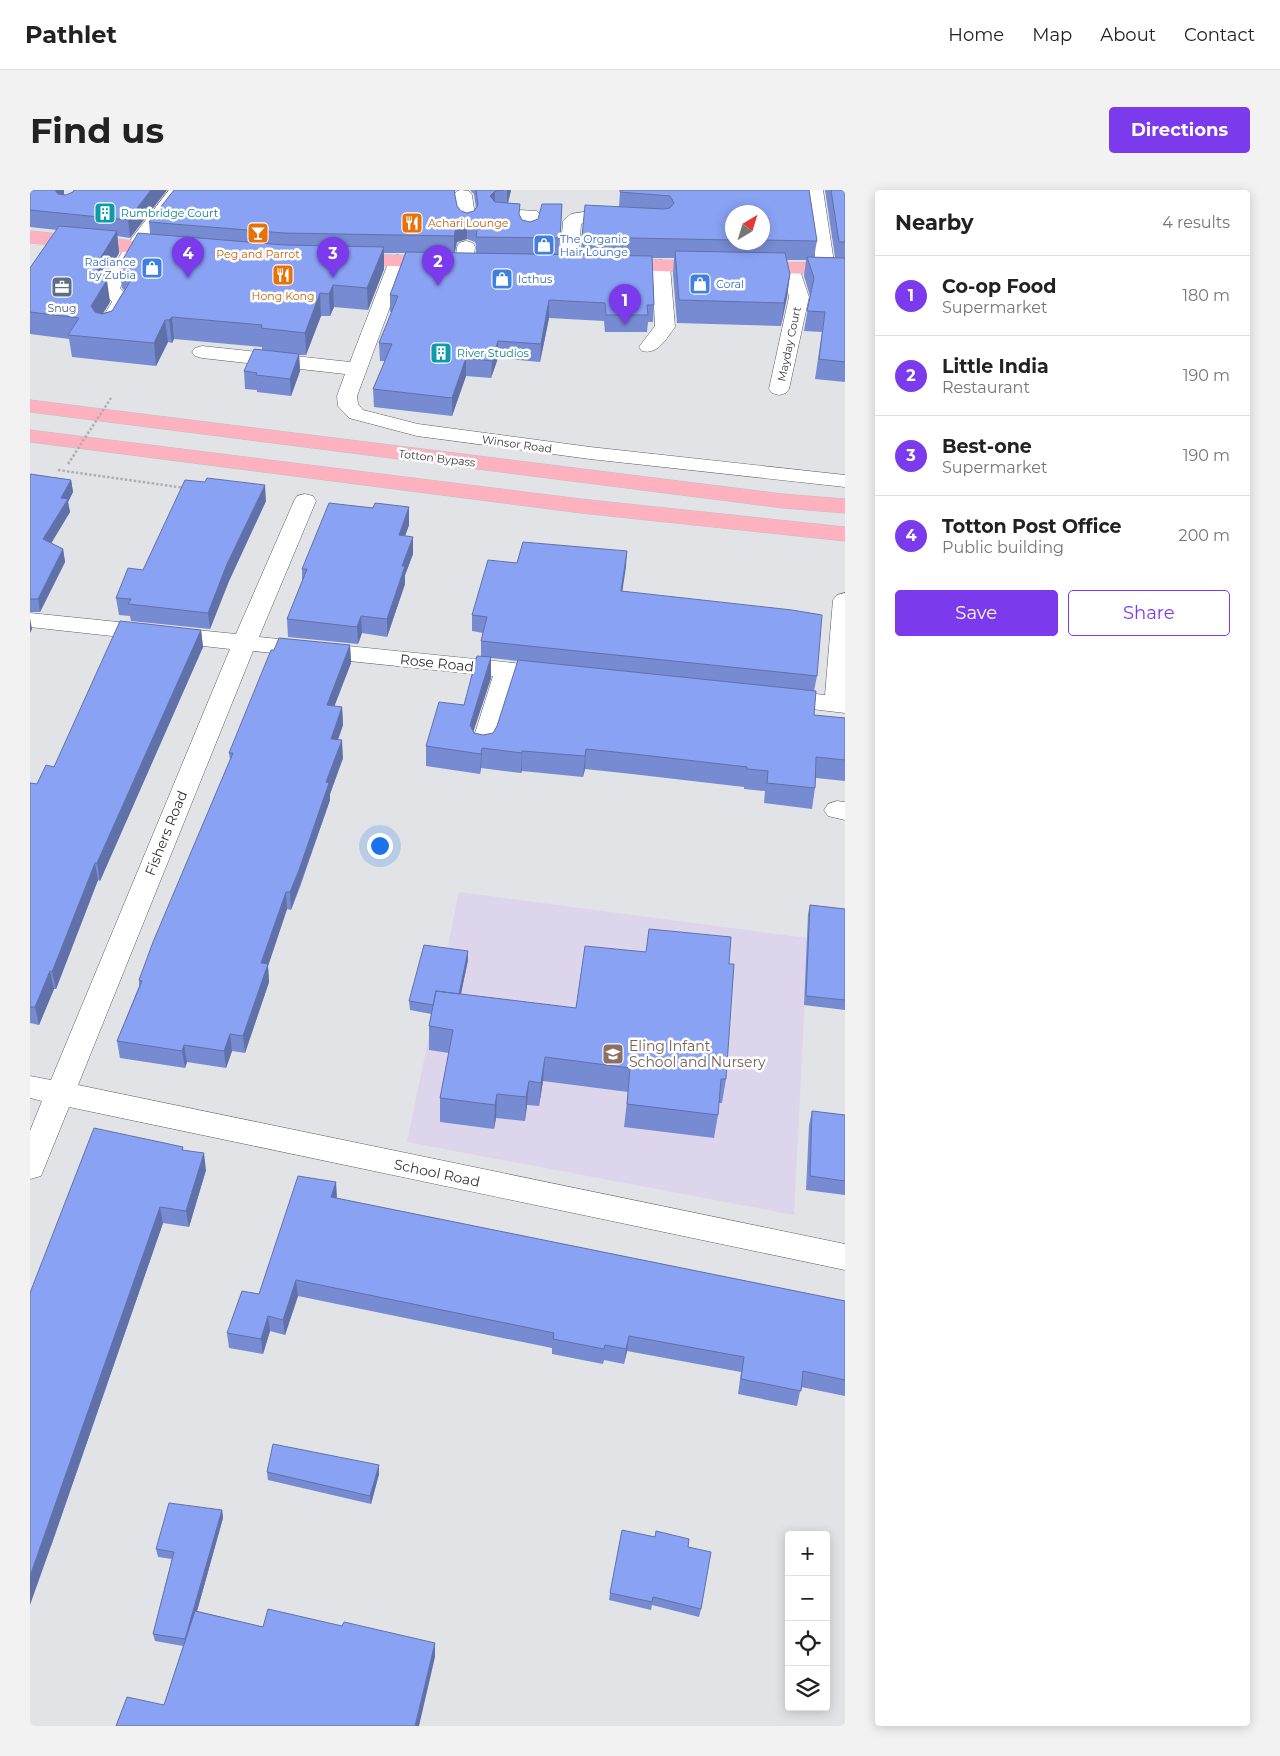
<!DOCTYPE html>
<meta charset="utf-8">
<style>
:root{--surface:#fff;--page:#f2f2f2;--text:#222;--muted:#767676;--line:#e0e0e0;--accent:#7c3aed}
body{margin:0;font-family:Montserrat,sans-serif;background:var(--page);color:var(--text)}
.controls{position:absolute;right:15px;bottom:15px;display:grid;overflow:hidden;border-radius:5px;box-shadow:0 2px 12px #0003}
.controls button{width:45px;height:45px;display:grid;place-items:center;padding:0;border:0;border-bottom:1px solid var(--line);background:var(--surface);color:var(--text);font:25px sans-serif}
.compass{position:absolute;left:695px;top:15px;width:45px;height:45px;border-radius:50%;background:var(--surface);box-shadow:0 2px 12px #0003;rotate:38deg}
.you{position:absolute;left:349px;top:655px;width:18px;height:18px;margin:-12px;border:4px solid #fff;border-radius:50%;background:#1a73e8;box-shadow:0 0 0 8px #1a73e833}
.badge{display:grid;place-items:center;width:32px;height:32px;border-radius:50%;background:var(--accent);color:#fff;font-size:16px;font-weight:700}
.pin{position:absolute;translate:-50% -41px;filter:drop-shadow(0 1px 2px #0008)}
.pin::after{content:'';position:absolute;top:26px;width:18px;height:15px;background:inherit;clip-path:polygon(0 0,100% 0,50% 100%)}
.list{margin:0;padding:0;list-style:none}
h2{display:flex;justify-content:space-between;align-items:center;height:65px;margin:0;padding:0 20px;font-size:21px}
h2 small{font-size:16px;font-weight:400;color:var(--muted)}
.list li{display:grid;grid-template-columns:32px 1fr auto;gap:15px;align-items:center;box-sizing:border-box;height:80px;padding:0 20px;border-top:1px solid var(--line)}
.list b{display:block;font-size:19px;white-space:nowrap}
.list p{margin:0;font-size:16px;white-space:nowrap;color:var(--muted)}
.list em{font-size:16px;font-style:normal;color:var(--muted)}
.actions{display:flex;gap:10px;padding:15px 20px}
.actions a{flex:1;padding:11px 0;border:1px solid var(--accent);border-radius:5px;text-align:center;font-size:18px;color:var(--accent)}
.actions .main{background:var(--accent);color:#fff}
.icon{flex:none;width:28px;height:28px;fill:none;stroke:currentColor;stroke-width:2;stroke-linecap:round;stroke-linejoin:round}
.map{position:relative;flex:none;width:815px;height:1536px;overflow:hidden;border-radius:5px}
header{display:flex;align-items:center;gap:30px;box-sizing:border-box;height:70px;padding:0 25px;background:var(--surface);border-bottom:1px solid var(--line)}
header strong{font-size:24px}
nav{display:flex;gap:28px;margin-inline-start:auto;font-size:18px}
.intro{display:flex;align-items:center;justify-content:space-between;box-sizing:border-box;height:120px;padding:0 30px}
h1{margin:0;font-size:35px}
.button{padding:12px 22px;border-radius:5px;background:var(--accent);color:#fff;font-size:18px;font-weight:700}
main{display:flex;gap:30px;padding:0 30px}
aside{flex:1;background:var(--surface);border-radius:5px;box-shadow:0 2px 12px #0003}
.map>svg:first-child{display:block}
</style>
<header>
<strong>Pathlet</strong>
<nav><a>Home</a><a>Map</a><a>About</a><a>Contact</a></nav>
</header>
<div class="intro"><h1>Find us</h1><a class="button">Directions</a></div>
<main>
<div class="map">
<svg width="815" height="1536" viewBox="0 0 815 1536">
<rect width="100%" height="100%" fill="#e2e3e7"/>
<path fill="#ddd5eb" d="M429 702 778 748 764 1025 377 952Z"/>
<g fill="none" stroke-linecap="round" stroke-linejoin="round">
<g stroke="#5c5d60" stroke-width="1">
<path id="minor" d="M139 0H157L112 58 90 98 102 111 86 138 83 142 76 144 69 142 66 138 82 112 70 99 95 57Z
M431 0 439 1 442 5 446 33 443 37 437 39 431 37 428 33 424 5 427 1Z
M775 0H793L805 79 803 83 796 85 789 83 787 79Z
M471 19 507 21 510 25 508 42 506 46 499 48 492 46 490 42 491 30 465 28 462 24 465 20Z
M566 20 597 25 600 29 597 33C582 37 566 27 551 34L548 75 546 79 539 81 532 79 530 75 533 31 541 24Z
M436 51 443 53 445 57 443 73 441 77 434 79 427 77 425 73 427 57 429 53Z
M368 65 375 67 377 71 327 206 328 214 333 220 388 234 560 257 815 285V297L560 269 387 246 319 228 308 216 307 206 315 184 172 168 165 166 162 162 165 158 172 156 320 172 359 71 361 67Z
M631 70 638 72 640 76 645 137C636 149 628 165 612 161L609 157 625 136 622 76 624 72Z
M761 73 768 75 779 107 759 199 756 203 749 205 742 203 739 199 759 107 752 79 754 75Z
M275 304 283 306 286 311 229 447 523 477 531 480 535 485 531 490 523 493 486 489 465 556 462 562 453 564 444 562 441 556 463 486 223 461 48 895 815 1054V1080L39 917 11 986 0 989V941L12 911 0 908V886L21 890 200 459 0 437V423L206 444 264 311 267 306Z
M815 403V523L740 514 737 508 740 502 749 500 795 505 803 410 807 405Z
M807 611 815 612V630L798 626 794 620 798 614Z"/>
</g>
<g stroke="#bfbfbf" stroke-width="1">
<path id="major" d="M0 41 138 54 145 56 147 60 145 64 138 66 0 53Z
M316 64 410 66 417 68 419 72 417 76 410 78 309 74 307 70 309 66Z
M585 69 680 71 687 73 689 77 687 81 680 83 578 79 576 75 578 71Z
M723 72 815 73V85L716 82 714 78 716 74Z
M0 210 753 304 815 309V323L753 318 0 222Z
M0 240 551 309 815 337V351L551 323 0 252Z"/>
</g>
<path stroke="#aeafb2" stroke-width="2.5" stroke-dasharray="2.5 2" stroke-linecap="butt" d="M28 280 155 298"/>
<use href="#minor" fill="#fff" fill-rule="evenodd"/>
<use href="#major" fill="#feb1be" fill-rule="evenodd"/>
<path stroke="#aeafb2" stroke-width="2.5" stroke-dasharray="2.5 2" stroke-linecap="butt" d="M38 274 81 208"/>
</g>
<path fill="#768bd1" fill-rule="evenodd" d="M0 0 36 5 43 2 44 0H137L100 48 87 46 89 63 75 88 80 112 73 123 82 121 94 100 92 98 89 76 120 44 119 32 426 0 424 2 427 16 431 21 437 23 444 21 446 18 444 4 440 0H481L478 13 490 14 489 25 492 30 500 32 508 29 532 14 529 65H551L552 47 589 17 590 2 779 0 787 51 784 67H805L795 0H815V192L785 189 792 142 774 141 780 106 774 86 776 70H757L760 84 757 107 751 136 647 133 643 84 644 68H622L624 115 623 132H618L617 142H575L574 131 519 128 510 172 468 168 461 188 436 186 422 226 344 217 343 199 355 171H350L349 153 362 122H360V105L375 63H354V79L338 120 304 117 300 126H291L276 165H269L270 181 261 206 227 202V200L215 199 214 181 232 160V157L144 149 142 153 138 152 126 176 42 167 39 149 0 144V78L27 40 0 37ZM702 22H732V52H702ZM437 49 445 52 446 55V63H425L427 52Z
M0 284 41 290 43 302 38 312 40 322 21 353 33 359 35 372 10 422H0Z
M236 311 199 391 180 439 101 431 100 426 89 425 86 408 113 380Z
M379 335 375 346 383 364 375 385V394L357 447 332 443 328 454 258 447 257 429 272 391V379Z
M597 361 592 401 787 486 784 501V525L815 528V591L786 588 785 598 782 619 734 613 735 601 714 599V597L602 584 555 579 553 587 492 581 491 583 451 578 450 584 396 576V556L434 515 451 466V451L453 443 442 441V425L487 373ZM461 468 488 471 467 536 463 543 453 545 444 543 443 542 461 488Z
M171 440 173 457 70 691 68 690 26 799H24L9 835 0 833V593L7 594 24 577Z
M320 455 321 473 304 516 312 517 313 535 308 550 313 568 300 604V610L270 697 261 720 257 719 238 776 239 792 215 863 202 861 196 878 157 872 155 878 90 868 87 851 109 796V790L200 570 199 563 244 460Z
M780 715 815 719V820L774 815 778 724Z
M438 761V770L431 804 546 818 699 774 696 889 692 913H689L688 925 684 948 594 937 598 902 513 891 509 916 497 915 495 931 466 928 464 939 410 932V908L419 863 399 860V836L401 824 380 820 379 811Z
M782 921 815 925V1005L776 1000 779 935Z
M153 957V960L176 980 159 1037 133 1033 21 1356 0 1103Z
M306 1008 815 1111V1206L771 1197 767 1216 708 1204 711 1182 597 1161 594 1174 574 1170 573 1174 522 1164V1158L268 1106 255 1145 240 1141 233 1164 199 1158 197 1143Z
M237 1282 349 1284 341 1314 238 1290Z
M192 1320 193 1328 167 1421 233 1437 312 1436 405 1453V1467L134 1515 153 1456 125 1451 123 1444 142 1369 128 1367 126 1359Z
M658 1357 671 1419 669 1427 622 1415 621 1420 579 1410 580 1403Z"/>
<path fill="#6071aa" d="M24 0H34V5L26 16Z
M121 0H137L100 48 98 30Z
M477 0H481L477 17Z
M465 1V18L460 6Z
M437 31V49L427 52 424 64V46L427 34Z
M87 41 89 63 68 99 65 77Z
M354 57V79L338 120 337 98Z
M760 84 757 107 751 136 754 113Z
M77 90 80 112 64 138 61 116Z
M303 95 304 117 300 126 299 104Z
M290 103 291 126 276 165 275 143Z
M519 110V128L510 172 511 154Z
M142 127 144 149 142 153 139 130Z
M135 130 138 152 126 176 124 153Z
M468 151V168L461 188 462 171Z
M269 164 270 181 261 206 260 189Z
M436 168V186L422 226V208Z
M41 290 43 302 38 312 40 322 16 362 13 349 31 308Z
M235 295 236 311 199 391 180 439 178 423 197 374Z
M379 317V335L369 362V345Z
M383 347V364L375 385V394L357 447V429L372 376Z
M33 359 35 372 10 422 8 409Z
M597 361 596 377 590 417 591 401Z
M331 426 332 443 328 454 327 437Z
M0 428 2 439 0 443Z
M171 440 173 457 70 691 67 673Z
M320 455 321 473 298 533 297 515Z
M461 467V488L439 555 440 535Z
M312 517 313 535 302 566 301 549Z
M312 550 313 568 300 604V610L261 720 260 702 296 592Z
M452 558 451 578 450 584 451 564Z
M556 559 555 579 553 587 555 566Z
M492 561V581L491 583 492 563Z
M65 673 68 690 26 799 22 782Z
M256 702 257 719 238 776 239 792 215 863 213 846 231 773Z
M438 761V770L426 827V818Z
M20 781 24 799 9 835 5 817Z
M200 844 202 861 196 878 194 861Z
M154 855 157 872 155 878 152 861Z
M515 867 513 891 509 916 511 893Z
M499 891 497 915 495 931 496 907Z
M467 904 466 928 464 939 465 915Z
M174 963 176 980 159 1037 156 1021Z
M306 992 307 1007 302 1023 301 1007Z
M130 1017 133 1033 21 1356 0 1415V1386Z
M266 1090 268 1106 255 1145 253 1130Z
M238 1126 240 1141 233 1164 231 1149Z
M599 1146 597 1161 594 1174 596 1159Z
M349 1275V1284L341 1314 340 1306Z
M192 1320 193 1328 157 1457 155 1449Z
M405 1453V1467L389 1536H385Z"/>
<path fill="#89a2f3" stroke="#6071aa" d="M0 0H25L28 4 36 5 43 2 44 0H121L98 30 0 20Z
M144 0H424L427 16 431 21 437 23 444 21 448 15 446 0H474L465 1 460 6 465 12 490 14 489 24 492 30 500 32 508 29 512 14H532L530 48 446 47 447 39 445 34 437 31 427 34 424 46 254 43 119 32Z
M590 0H779L787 51 732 50V22H702V50L552 47 555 15 634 19 640 18 644 13 640 6 590 2Z
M801 0H815V52H809Z
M29 36 87 41 65 77 77 90 61 116 65 122 72 124 82 121 101 90 89 76 108 43 254 55 354 57 337 98 303 95 299 104 290 103 275 143 231 138 232 135 142 127 139 130H135L124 153 38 145 49 128 0 122V78Z
M645 61 755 63 760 84 754 113 649 110Z
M376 62 622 66 624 115H617L618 125H576L575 113 519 110 511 154 468 151 462 171 436 168 422 208 343 199 362 154 349 153 368 106 360 105Z
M777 67 815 68V172L789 169 795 122 777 121 784 88Z
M224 159 269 164 260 189 226 185 227 183 214 181Z
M0 284 41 290 31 308 38 309 13 349 33 359 8 409H0Z
M177 288 235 295 197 374 178 423 98 414 101 409 86 408 98 378 113 380 155 290 175 292Z
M299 313 343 318 345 313 379 317 369 345 383 347 372 376H375L357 429 331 426 327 437 257 429 277 379H272Z
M493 352 597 361 591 401 762 420 792 425 787 486 451 451 457 427 442 425 458 370 487 373Z
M90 431 171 440 67 673H65L22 782 20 781 5 817H0V593L7 594 16 575 24 577Z
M249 448 320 455 297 515 312 517 301 549 312 550 296 592 299 593 269 680 260 702H256L231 773 238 774 213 846 200 844 194 861 154 855 152 861 87 851 112 791 109 790 123 752 203 563H199L241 460H244Z
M447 466 461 467 440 535 444 543 453 545 463 543 467 536 488 470 786 501 784 525 815 528V570L786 567 785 598 737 593 738 581 717 579V577L604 564 556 559 555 566 492 561V563L452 558 451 564 396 556 409 512 434 515Z
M780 715 815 719V810L776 806Z
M619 739 701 747 699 774H704L696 889H691L688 925 597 914 600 878 515 867 511 893 499 891 496 907 467 904 465 915 410 908 423 840 399 836 406 801 546 818 555 756 616 762Z
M394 755 438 761 429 804 406 801 403 815 379 811Z
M782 921 815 925V991L780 986Z
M64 938 153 957 152 960 174 963 156 1021 130 1017 0 1386V1103Z
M268 986 306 992 301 1007 815 1111V1190L773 1181 771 1201 711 1189 714 1167 599 1146 596 1159 575 1155 574 1159 523 1149 524 1143 266 1090 253 1130 238 1126 231 1149 197 1143 212 1101 229 1104Z
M243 1254 349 1275 340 1306 237 1282Z
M139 1313 192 1320 155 1449 123 1444 144 1362 126 1359Z
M592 1340 625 1347 626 1341 659 1349 658 1357 681 1362 671 1419 623 1407 622 1412 580 1403Z
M238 1419 312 1436 314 1432 405 1453 385 1536H86L97 1507 134 1515 165 1421 233 1437Z"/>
<defs>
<g id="building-square" transform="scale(1.125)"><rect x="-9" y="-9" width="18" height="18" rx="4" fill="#0f9aa8" stroke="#fff"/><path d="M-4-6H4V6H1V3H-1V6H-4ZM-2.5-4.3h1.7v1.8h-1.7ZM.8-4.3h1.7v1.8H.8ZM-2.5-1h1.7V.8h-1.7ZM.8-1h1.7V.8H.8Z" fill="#fff"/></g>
<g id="restaurant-square" transform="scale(1.125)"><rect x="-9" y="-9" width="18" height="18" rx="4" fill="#e8710a" stroke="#fff"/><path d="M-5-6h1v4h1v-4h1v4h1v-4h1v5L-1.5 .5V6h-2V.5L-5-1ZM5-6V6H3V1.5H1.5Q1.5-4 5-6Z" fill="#fff"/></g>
<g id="bar-square" transform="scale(1.125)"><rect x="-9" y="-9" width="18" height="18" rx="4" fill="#e8710a" stroke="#fff"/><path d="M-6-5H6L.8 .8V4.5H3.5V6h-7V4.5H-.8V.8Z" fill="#fff"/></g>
<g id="shop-square" transform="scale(1.125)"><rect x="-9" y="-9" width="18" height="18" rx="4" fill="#3f7fe0" stroke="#fff"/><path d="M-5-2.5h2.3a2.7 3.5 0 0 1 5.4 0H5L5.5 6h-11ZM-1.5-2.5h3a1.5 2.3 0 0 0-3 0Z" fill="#fff"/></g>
<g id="office-square" transform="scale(1.125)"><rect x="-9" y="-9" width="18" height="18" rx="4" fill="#5c6f8a" stroke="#fff"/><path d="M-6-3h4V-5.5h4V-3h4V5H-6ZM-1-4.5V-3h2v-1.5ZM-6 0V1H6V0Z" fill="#fff"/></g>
<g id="school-square" transform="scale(1.125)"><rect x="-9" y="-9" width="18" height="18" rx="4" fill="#8d6e63" stroke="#fff"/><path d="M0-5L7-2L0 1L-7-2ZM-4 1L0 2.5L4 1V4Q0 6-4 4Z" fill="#fff"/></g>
</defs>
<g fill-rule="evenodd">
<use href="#building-square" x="75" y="23"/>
<use href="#restaurant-square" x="382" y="33"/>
<use href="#bar-square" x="228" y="43"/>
<use href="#shop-square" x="514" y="55"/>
<use href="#shop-square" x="122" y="78"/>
<use href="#restaurant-square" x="253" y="85"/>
<use href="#shop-square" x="472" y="89"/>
<use href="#shop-square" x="670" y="94"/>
<use href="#office-square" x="32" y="97"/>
<use href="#building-square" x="411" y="163"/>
<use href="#school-square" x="583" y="864"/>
</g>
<g text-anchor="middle" stroke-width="5" stroke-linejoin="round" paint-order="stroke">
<g font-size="11" fill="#0d838f" stroke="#fff" text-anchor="start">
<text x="91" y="27">Rumbridge Court</text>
<text x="427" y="167">River Studios</text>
</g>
<g font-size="11" fill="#c56008" stroke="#fff">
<text x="398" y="37" text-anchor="start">Achari Lounge</text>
<text x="228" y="68">Peg and Parrot</text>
<text x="253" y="110">Hong Kong</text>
</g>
<g font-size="11" fill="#366cbe" stroke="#fff" text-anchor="start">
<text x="530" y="53">The Organic<tspan x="530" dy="13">Hair Lounge</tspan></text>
<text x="106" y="76" text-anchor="end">Radiance<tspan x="106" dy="13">by Zubia</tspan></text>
<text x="488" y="93">Icthus</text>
<text x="686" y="98">Coral</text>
</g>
<g font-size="11" fill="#4e5e75" stroke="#fff">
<text x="32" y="122">Snug</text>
</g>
<g font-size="11" fill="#363638" stroke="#fff">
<text transform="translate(759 154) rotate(-78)" y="4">Mayday Court</text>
<text transform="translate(487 254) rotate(8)" y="4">Winsor Road</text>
<text transform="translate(407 268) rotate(7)" y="4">Totton Bypass</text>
</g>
<g font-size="14" fill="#363638" stroke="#fff">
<text transform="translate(407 473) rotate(6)" y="5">Rose Road</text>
<text transform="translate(136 643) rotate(-68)" y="5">Fishers Road</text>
<text transform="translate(407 983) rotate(12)" y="5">School Road</text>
</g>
<g font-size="14" fill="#785e54" stroke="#fff" text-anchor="start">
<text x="599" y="861">Eling Infant<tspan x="599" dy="16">School and Nursery</tspan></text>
</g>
</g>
</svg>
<div class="controls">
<button>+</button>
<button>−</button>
<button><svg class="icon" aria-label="locate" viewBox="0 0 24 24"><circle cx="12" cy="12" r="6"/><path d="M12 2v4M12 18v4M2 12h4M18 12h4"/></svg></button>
<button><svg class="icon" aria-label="layers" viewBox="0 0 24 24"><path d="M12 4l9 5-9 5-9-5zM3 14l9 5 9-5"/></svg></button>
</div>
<svg class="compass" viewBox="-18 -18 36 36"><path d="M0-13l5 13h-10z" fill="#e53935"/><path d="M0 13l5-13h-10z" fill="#767676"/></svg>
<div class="you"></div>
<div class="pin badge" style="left:595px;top:135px">1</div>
<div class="pin badge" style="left:408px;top:96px">2</div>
<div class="pin badge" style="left:303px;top:88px">3</div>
<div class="pin badge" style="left:158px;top:88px">4</div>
</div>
<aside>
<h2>Nearby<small>4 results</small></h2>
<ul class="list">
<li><span class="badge">1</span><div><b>Co-op Food</b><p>Supermarket</p></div><em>180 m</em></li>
<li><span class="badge">2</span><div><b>Little India</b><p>Restaurant</p></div><em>190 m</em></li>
<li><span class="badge">3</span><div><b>Best-one</b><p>Supermarket</p></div><em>190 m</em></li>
<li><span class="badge">4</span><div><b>Totton Post Office</b><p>Public building</p></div><em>200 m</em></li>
</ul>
<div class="actions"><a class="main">Save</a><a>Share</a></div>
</aside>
</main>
